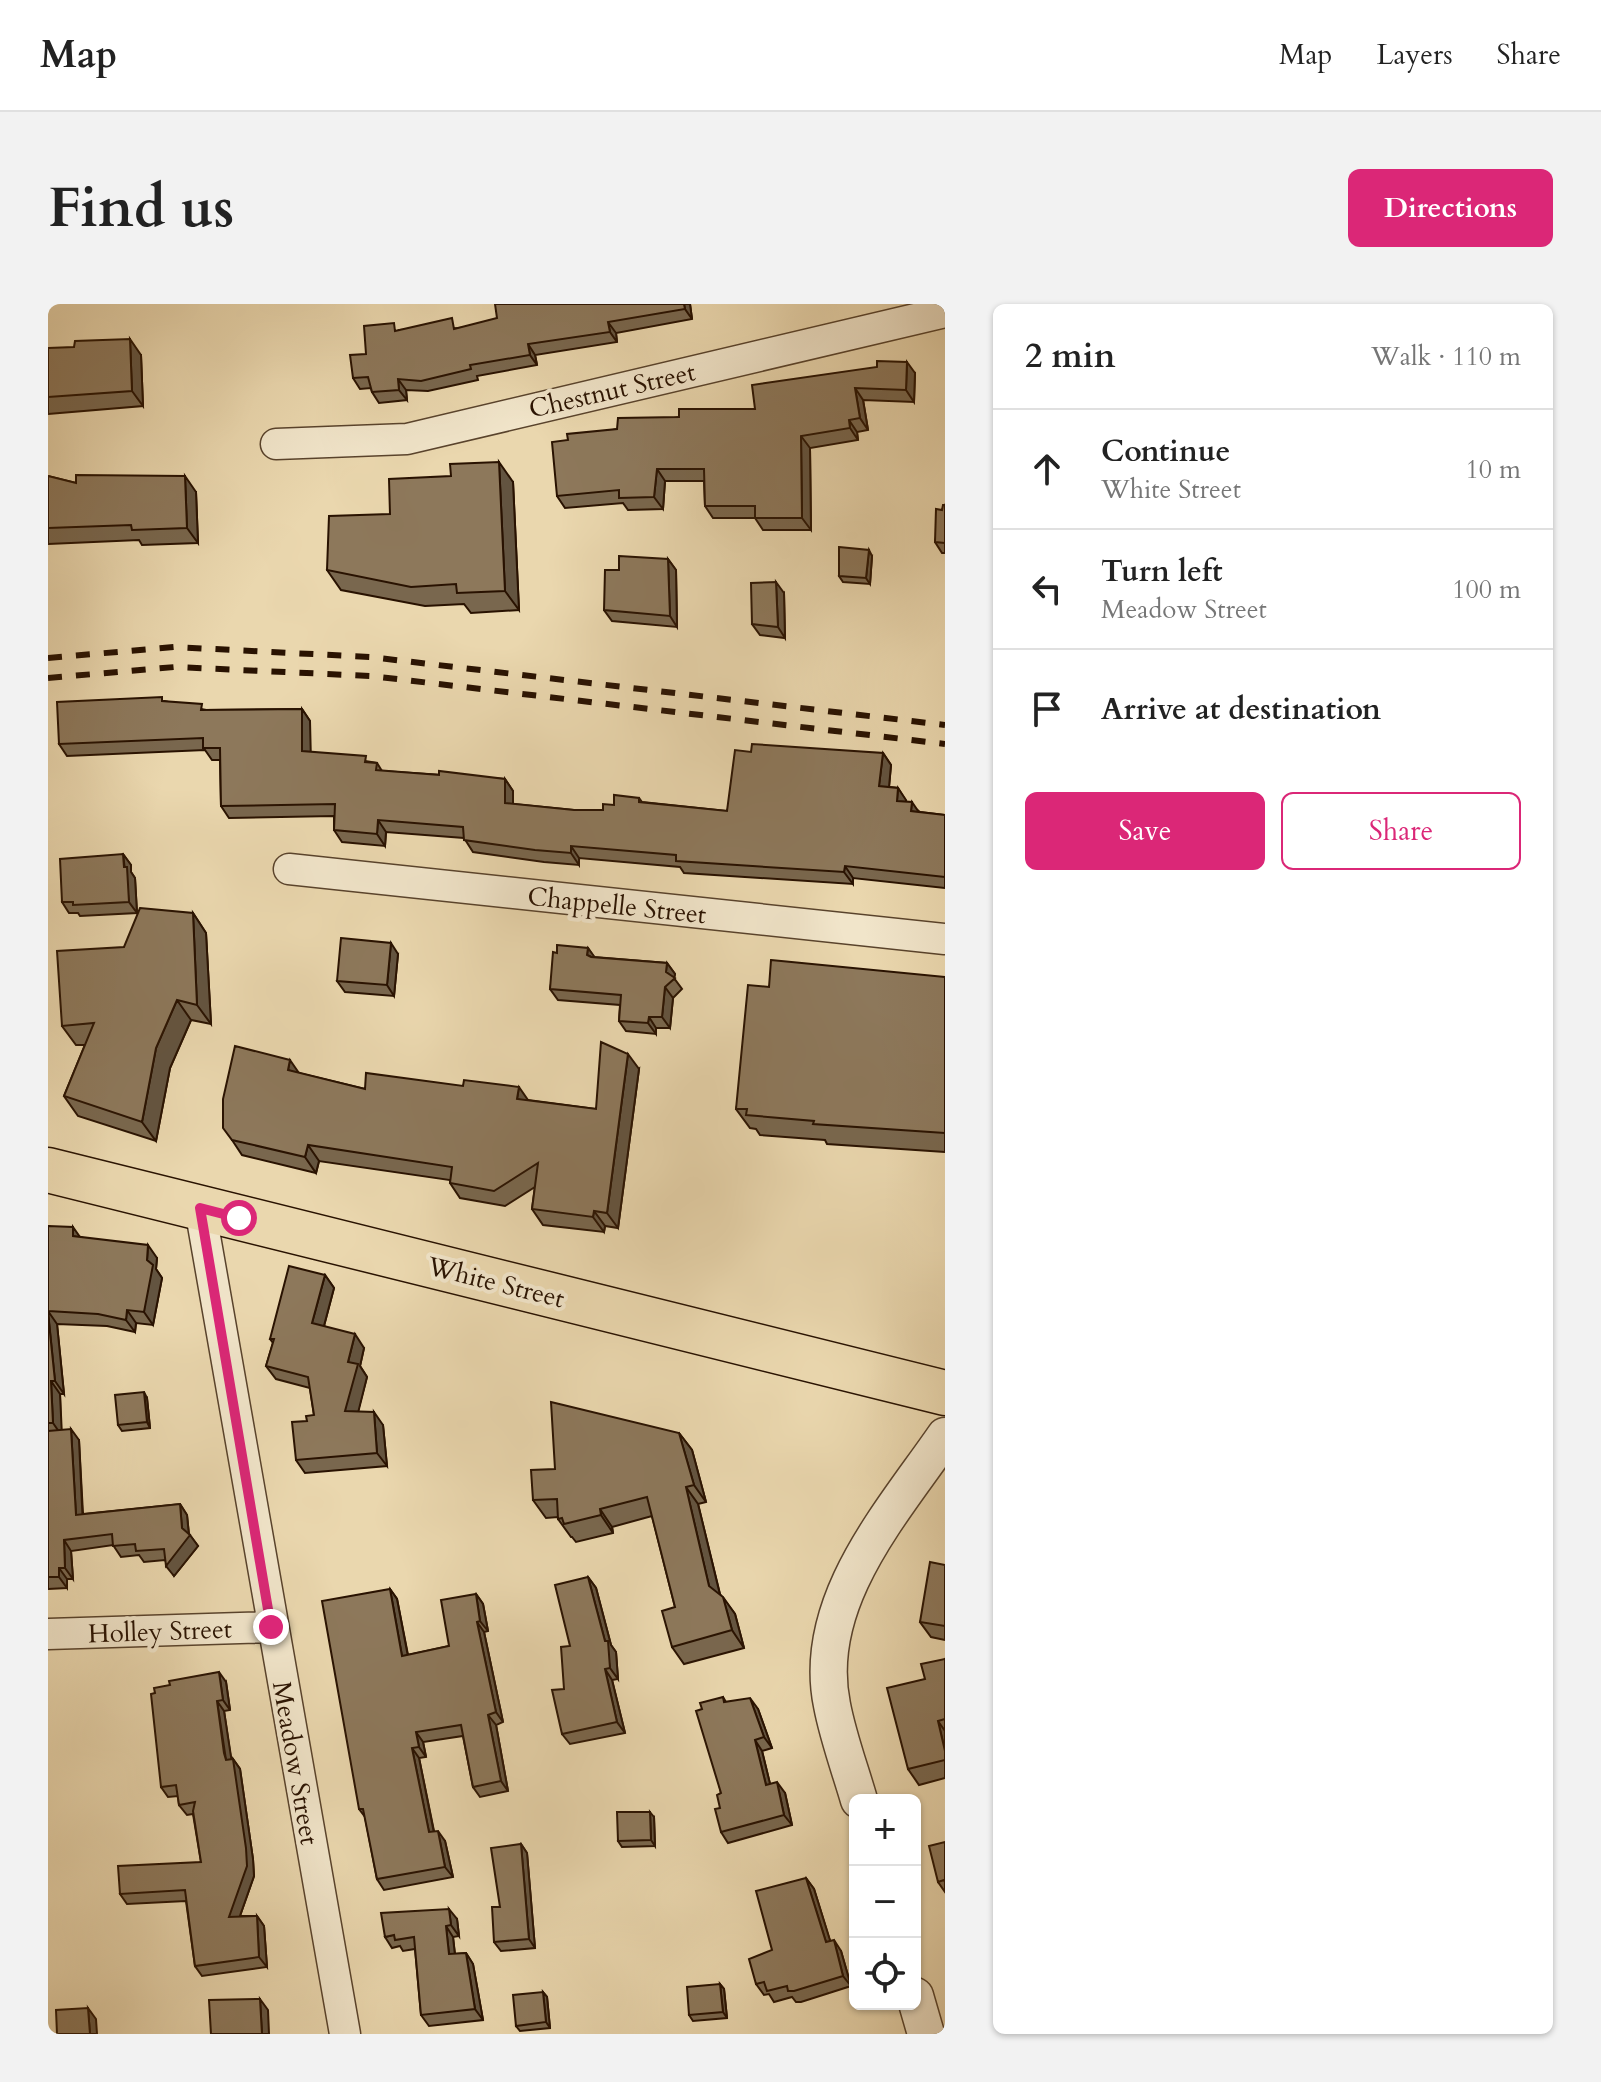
<!DOCTYPE html>
<meta charset="utf-8">
<style>
:root{--surface:#fff;--page:#f2f2f2;--text:#222;--muted:#767676;--line:#e0e0e0;--accent:#db2777}
body{margin:0;font-family:Cardo,serif;background:var(--page);color:var(--text)}
.controls{position:absolute;right:24px;bottom:24px;display:grid;overflow:hidden;border-radius:12px;box-shadow:0 2px 6px #0004}
.controls button{width:72px;height:72px;display:grid;place-items:center;padding:0;border:0;border-bottom:2px solid var(--line);background:var(--surface);color:var(--text);font:40px sans-serif}
.stop{position:absolute;width:24px;height:24px;margin:-18px;border:6px solid #db2777;border-radius:50%;background:#fff}
.stop.end{background:#db2777;border-color:#fff;box-shadow:0 2px 8px #0008}
.list{margin:0;padding:0;list-style:none}
h2{display:flex;justify-content:space-between;align-items:center;height:104px;margin:0;padding:0 32px;font-size:34px}
h2 small{font-size:26px;font-weight:400;color:var(--muted)}
.list li{display:grid;grid-template-columns:52px 1fr auto;gap:24px;align-items:center;box-sizing:border-box;height:120px;padding:0 32px;border-top:2px solid var(--line)}
.list b{display:block;font-size:30px;white-space:nowrap}
.list p{margin:0;font-size:26px;white-space:nowrap;color:var(--muted)}
.list em{font-size:26px;font-style:normal;color:var(--muted)}
.actions{display:flex;gap:16px;padding:24px 32px}
.actions a{flex:1;padding:18px 0;border:2px solid var(--accent);border-radius:12px;text-align:center;font-size:28px;color:var(--accent)}
.actions .main{background:var(--accent);color:#fff}
.icon{flex:none;width:44px;height:44px;fill:none;stroke:currentColor;stroke-width:2;stroke-linecap:round;stroke-linejoin:round}
.map{position:relative;flex:none;width:897px;height:1730px;overflow:hidden;border-radius:12px}
header{display:flex;align-items:center;gap:48px;box-sizing:border-box;height:112px;padding:0 40px;background:var(--surface);border-bottom:2px solid var(--line)}
header strong{font-size:38px}
nav{display:flex;gap:44px;margin-inline-start:auto;font-size:28px}
.intro{display:flex;align-items:center;justify-content:space-between;box-sizing:border-box;height:192px;padding:0 48px}
h1{margin:0;font-size:56px}
.button{padding:20px 36px;border-radius:12px;background:var(--accent);color:#fff;font-size:28px;font-weight:700}
main{display:flex;gap:48px;padding:0 48px}
aside{flex:1;background:var(--surface);border-radius:12px;box-shadow:0 2px 6px #0004}
.map>svg:first-child{display:block}
</style>
<header>
<strong>Map</strong>
<nav><a>Map</a><a>Layers</a><a>Share</a></nav>
</header>
<div class="intro"><h1>Find us</h1><a class="button">Directions</a></div>
<main>
<div class="map">
<svg width="897" height="1730" viewBox="0 0 897 1730">
<rect width="100%" height="100%" fill="#ead7ae"/>
<filter id="stains"><feTurbulence type="fractalNoise" baseFrequency=".0025" numOctaves="4"/><feColorMatrix values="0 0 0 0 .2 0 0 0 0 .09 0 0 0 0 .02 0 0 0 .5 -.17"/></filter>
<radialGradient id="worn" r=".72"><stop offset=".6" stop-color="#630" stop-opacity="0"/><stop offset="1" stop-color="#630" stop-opacity=".3"/></radialGradient>
<g fill="none" stroke-linecap="round" stroke-linejoin="round">
<g stroke="#59432c" stroke-width="33">
<path id="minor" d="M228 140 359 135 897 8
M241 565 897 635
M152 904 297 1730
M0 1330 223 1323"/>
</g>
<g stroke="#59432c" stroke-width="39">
<path id="tertiary" d="M811 1496C802 1465 790 1433 784 1401 763 1299 843 1210 897 1132
M867 1692 878 1730"/>
</g>
<g stroke="#291201" stroke-width="47">
<path id="primary" d="M0 866 897 1089"/>
</g>
<use href="#minor" stroke="#f1e5ca" stroke-width="30"/>
<use href="#tertiary" stroke="#f1e5ca" stroke-width="36"/>
<use href="#primary" stroke="#ead7ae" stroke-width="44"/>
<path stroke="#291201" stroke-width="6" stroke-dasharray="14 14" stroke-linecap="butt" d="M0 354 126 343 322 353 897 421
M0 374 127 363 323 372 897 440"/>
</g>
<path fill="#79674e" stroke="#291201" stroke-width="2" d="M642 0 644 15 568 29 569 38 487 51 489 61 429 72 430 76 380 87 358 86 359 96 331 99 324 88 323 84 312 85 305 74 318 50 351 26 411 24Z
M0 44 93 51 95 102 0 110Z
M867 69 866 98 815 96 820 126 809 128 810 136 762 144 763 226H715L707 214H665L657 202 656 177H617L615 205 580 206 575 199 517 204 509 192 520 136 569 125 631 113 707 105Z
M0 172 28 179 148 188 150 239 94 241 91 236 0 240Z
M465 178 471 306 423 309 416 300 377 302 293 286 279 266 342 210Z
M897 201V249H894L887 238 894 206Z
M824 252 822 280 795 278 791 272Z
M620 255 628 266 629 323 564 317 556 306 571 266Z
M736 289 737 334 712 331 704 320Z
M116 397 158 406 254 405 262 417V448L329 459 334 467 457 475 465 487V500L526 506H555L566 501 591 494 594 498 679 507 703 448 835 449 843 461 841 483 850 484 858 497 872 508 897 511V584L805 574V580L636 569 632 563 531 554V561L496 558 425 548 416 534 338 528 337 542 294 538 286 526V512L181 514 173 502 172 456H164L157 446 19 452 11 440Z
M75 550 83 561V568L87 574 89 609 32 612 30 609H21L14 598Z
M145 609 158 629 163 720 143 716 122 764 108 837 30 812 16 792 37 741H28L14 722 76 643Z
M540 644 546 653 619 659 627 670 626 674 634 685 625 694 622 724H608V730L578 727 571 717 572 701 510 696 502 685 509 649Z
M350 650 346 692 297 688 289 677Z
M897 673V848L779 840 777 836 712 831 708 825 702 824 688 805 721 683Z
M591 765 570 924 557 922 556 928 495 921 484 905 487 883 457 902 412 894 402 879V876L271 857 268 869 194 851 184 836 251 769 317 785 480 796 548 805Z
M0 922 32 933 109 954 108 965 114 974 105 1021 88 1019 87 1028 59 1022 9 1020 16 1090H12L13 1126 31 1136 35 1210 132 1200 139 1211 141 1230 150 1242 126 1272 117 1256 96 1258 91 1251 73 1253 65 1241 23 1247 25 1275H19V1284L0 1285Z
M277 971 286 984 276 1022 316 1044 312 1062 319 1073 310 1107 335 1121 339 1162 257 1169 248 1156 259 1117 266 1111 262 1084 228 1075 218 1062 225 1039 222 1035Z
M99 1094 102 1124 74 1127 70 1121Z
M631 1129 644 1146 658 1198 650 1200 672 1290 687 1310 696 1344 636 1360 624 1343 627 1303 604 1212 564 1223 565 1229 528 1238 524 1233H523L510 1215V1213L498 1214 485 1196 507 1165Z
M897 1261V1336L883 1333 872 1318Z
M540 1273 548 1284 563 1341 568 1348 570 1375 564 1376 577 1429 522 1440 514 1430 516 1385 522 1342Z
M342 1285 349 1295 360 1351 401 1342 428 1290 435 1300 440 1327 436 1328 455 1418 448 1421 460 1487 432 1493 425 1483 415 1432 375 1438 378 1453 371 1454 386 1527 397 1537 405 1573 336 1586 329 1575 317 1513 311 1505Z
M897 1355V1474L871 1481 860 1465 877 1375Z
M178 1378 182 1406 176 1407 183 1455H185L192 1465 205 1555 206 1572 192 1612H209L216 1622 219 1663 154 1672 147 1662 138 1597 79 1600 72 1590 153 1558 145 1510 139 1511 131 1501 130 1492 120 1493 113 1483Z
M675 1393 678 1398 710 1405 724 1444 714 1447 722 1480 737 1489 744 1521 680 1539 673 1528V1489L654 1405Z
M606 1513 607 1542 574 1543 570 1537Z
M897 1538V1588L890 1578Z
M473 1540 479 1549 487 1644 453 1647 446 1638 452 1603Z
M758 1574 766 1585 782 1637 793 1647 803 1682 753 1698H748L744 1693 726 1698 721 1690 716 1691 708 1680Z
M409 1615 411 1632 405 1633 407 1650 418 1649 425 1660 435 1716 381 1722 373 1711 367 1645 355 1647 352 1642 344 1644 337 1633Z
M672 1680 676 1685 679 1714 645 1717 641 1711Z
M495 1688 499 1693 502 1724 472 1727 468 1722Z"/>
<path fill="#635440" stroke="#291201" stroke-width="2" d="M636 0H642L644 15 637 5Z
M560 18 568 29 569 38 562 28Z
M82 35 93 51 95 102 84 87Z
M480 40 487 51 489 61 482 51Z
M859 58 867 69 866 98 858 86Z
M350 75 358 86 359 96 351 86Z
M807 84 815 96 820 126 812 114Z
M801 116 809 128 810 136 802 124Z
M753 132 762 144 763 226 754 214Z
M451 158 465 178 471 306 457 287Z
M609 165 617 177 615 205 606 193Z
M137 172 148 188 150 239 139 224Z
M821 246 824 252 822 280 818 274Z
M620 255 628 266 629 323 622 312Z
M728 278 736 289 737 334 730 323Z
M254 405 262 417 263 459 254 447Z
M835 449 843 461 840 494 831 482Z
M457 475 465 487V511L457 499Z
M850 484 858 496V509L849 497Z
M864 498 872 510 863 507Z
M330 516 338 528 337 542 329 530Z
M523 542 531 554V561L523 549Z
M75 550 83 561V568L87 574 89 609 81 598Z
M797 562 805 574V580L796 568Z
M145 609 158 629 163 720 149 701Z
M343 639 350 650 346 692 339 681Z
M540 644 548 655 539 651Z
M619 659 627 670 626 675 618 668Z
M617 683 625 694 622 724 614 713Z
M129 696 143 716 122 764 108 837 94 818 108 744Z
M601 713 608 724V730L600 719Z
M580 750 591 765 570 924 559 909Z
M242 756 253 772 240 766Z
M471 783 482 799 469 795Z
M260 841 271 857 268 869 257 853Z
M546 907 557 922 556 928 545 913Z
M25 923 34 936 25 932Z
M100 941 109 954 108 965 114 974 105 1021 96 1008Z
M277 971 286 984 273 1033 264 1019Z
M79 1006 88 1019 87 1028 78 1016Z
M0 1007 9 1020 16 1090 7 1077Z
M307 1030 316 1044 312 1062 319 1073 307 1121 297 1107 300 1058Z
M3 1077 12 1090 14 1132 5 1119Z
M96 1088 99 1094 102 1124 99 1118Z
M326 1108 335 1121 339 1162 329 1149Z
M23 1125 31 1136 35 1222 28 1211Z
M631 1129 644 1146 658 1198 646 1181Z
M638 1183 650 1200 674 1299 661 1282Z
M132 1200 139 1211 141 1232 142 1231 150 1242 126 1272 118 1262 134 1224Z
M552 1205 564 1223 565 1229 553 1211Z
M16 1236 23 1247 25 1275 17 1264Z
M11 1264 19 1275V1284L11 1273Z
M540 1273 548 1284 563 1341 568 1348 570 1375 562 1364 557 1337Z
M342 1285 349 1295 362 1363 354 1352Z
M428 1290 435 1300 440 1327 432 1317Z
M675 1293 687 1310 696 1344 684 1326Z
M429 1318 436 1328 455 1418 448 1408Z
M557 1365 564 1376 577 1429 569 1418Z
M171 1368 178 1378 182 1406 175 1396Z
M702 1394 710 1405 724 1444 716 1433Z
M169 1397 176 1407 184 1459 178 1456Z
M440 1411 448 1421 460 1487 453 1477Z
M890 1417 897 1427V1447Z
M368 1428 375 1438 378 1453 371 1443Z
M707 1436 714 1447 725 1492 718 1481Z
M364 1444 371 1454 388 1539 381 1528Z
M185 1455 192 1465 205 1555 206 1572 188 1623 181 1613Z
M729 1478 737 1489 744 1521 736 1511Z
M602 1508 606 1513 607 1542 603 1536Z
M390 1527 397 1537 405 1573 397 1563Z
M473 1540 479 1549 487 1644 481 1635Z
M758 1574 766 1585 786 1649 778 1638Z
M401 1605 409 1615 411 1632 403 1621Z
M209 1612 216 1622 219 1663 211 1653Z
M398 1622 405 1633 408 1661 401 1650Z
M786 1636 793 1647 803 1682 795 1672Z
M418 1649 425 1660 435 1716 427 1705Z
M672 1680 676 1685 679 1714 675 1708Z
M495 1688 499 1693 502 1724 498 1718Z
M212 1695 220 1706 221 1730H214Z
M40 1704 48 1715 49 1730H42Z"/>
<path fill="#8d785b" stroke="#291201" stroke-width="2" d="M447 0H636L637 5 560 18 562 28 480 40 482 51 422 61 423 65 373 77 350 75 351 86 324 88 320 73 305 74 302 51 318 50 316 22 346 19 347 27 404 14 406 25 449 14Z
M82 35 84 87 0 93V44L26 43 27 37Z
M829 57 859 58 858 86 807 84 812 114 801 116 802 124 753 132 754 214H707V202H657L656 165H609L606 193 571 194V186L509 192 504 138 520 136 519 130 569 125 570 114 631 113V105H707L704 81 829 63Z
M451 158 457 287 409 289 408 280 363 283 279 266 281 212 342 210 341 175 403 172 402 160Z
M28 171 137 172 139 224 84 226 83 221 0 224V172L28 179Z
M895 201H897V239L887 238 888 205 894 206Z
M791 243 821 246 818 274 791 272Z
M571 252 620 255 622 312 556 306 557 266H571Z
M728 278 730 323 704 320 703 279Z
M114 393V397L154 400 153 406 254 405V447L318 452 317 458 329 459 328 466 391 471V467L457 475V499L526 506H555V500L566 501V491L591 494V498L679 507 687 446 703 448 704 440 835 449 831 482 850 484 849 497 864 498 863 507 897 511V573L797 562 796 568 628 557V551L523 542V549L487 546 416 536 415 523 330 516 329 530 286 526 287 500 173 502 172 444H155V434L11 440 9 398Z
M75 550 76 563H79L81 598 25 601V598H14L12 555Z
M92 604 145 609 149 701 129 696 108 744 94 818 16 792 46 719 14 722 9 647 76 643Z
M293 634 343 639 339 681 289 677Z
M509 641 540 644 539 651 543 653 619 659 618 668 627 674 617 683 614 713H601L600 719 571 717 573 691 502 685 505 648 509 649Z
M723 656 897 673V829L765 820 766 817 698 811 699 805H688L700 681 721 683Z
M553 738 580 750 559 909 546 907 545 913 484 905 490 859 446 887 402 879 404 863 260 841 257 853 184 836 175 824V795L187 742 242 756 240 766 317 785 318 769 415 782 416 776 471 783 469 795 548 805Z
M0 922 25 923V932L100 941 99 956 105 961 96 1008 79 1006 78 1016 50 1010 0 1007Z
M241 962 277 971 264 1019 307 1030 300 1058 310 1060 297 1107 326 1108 329 1149 248 1156 244 1118 259 1117 258 1112 266 1111 260 1073 218 1062 226 1035H222Z
M0 1009 7 1077H3L5 1119H0Z
M96 1088 99 1118 70 1121 67 1091Z
M503 1098 631 1129 646 1181 638 1183 661 1282 675 1293 684 1326 624 1343 614 1307 627 1303 599 1193 552 1205 553 1211 516 1220 514 1214 510 1215 509 1195 485 1196 483 1166 507 1165Z
M23 1125 28 1211 132 1200 134 1224 142 1231 118 1262 116 1245 88 1247 87 1240 65 1242 64 1230 16 1236 17 1264H11V1273H0V1127Z
M882 1258 897 1261V1322L872 1318Z
M540 1273 557 1337H560L562 1364 557 1365 569 1418 514 1430 504 1386 516 1385 513 1343 522 1342 507 1281Z
M342 1285 354 1352 401 1342 393 1296 428 1290 432 1317 429 1318 448 1408 440 1411 453 1477 425 1483 413 1421 368 1428 371 1443 364 1444 381 1528 390 1527 397 1563 329 1575 315 1505H311L274 1297Z
M897 1355V1415L890 1417 897 1447V1456L860 1465 839 1384 877 1375 873 1360Z
M171 1368 175 1396 169 1397 176 1449 178 1456 185 1455 198 1544 199 1562 181 1613 209 1612 211 1653 147 1662 137 1586 72 1590 70 1562 153 1558 145 1507 147 1498 131 1501 128 1481 113 1483 103 1390 107 1389 106 1384 122 1381 121 1377Z
M675 1393 676 1398 702 1394 716 1433 707 1436 718 1481 729 1478 736 1511 673 1528 667 1505 672 1504 669 1491 673 1489 648 1407 654 1405 652 1399Z
M569 1508H602L603 1536 570 1537Z
M897 1538V1578L896 1576 890 1578 881 1542Z
M473 1540 481 1635 446 1638 444 1603H452L443 1544Z
M758 1574 778 1638 786 1636 795 1672 746 1687H740L739 1682 719 1687 716 1678 708 1680 701 1655 724 1646 708 1587Z
M401 1605 403 1621 398 1622 401 1650 418 1649 427 1705 373 1711 366 1633 347 1636 346 1631 337 1633 333 1609Z
M672 1680 675 1708 641 1711 639 1683Z
M495 1688 498 1718 468 1722 465 1691Z
M212 1695 214 1730H163L161 1696Z
M40 1704 42 1730H9L8 1706Z"/>
<g fill="none" stroke-linecap="round" stroke-linejoin="round">
<path stroke="#db2777" stroke-width="10" d="M191 914 152 904 223 1323"/>
</g>
<g text-anchor="middle" stroke-width="8" stroke-linejoin="round" paint-order="stroke">
<g font-size="26" fill="#291201" stroke="#f1e5ca">
<text transform="translate(564 86) rotate(-13)" y="9">Chestnut Street</text>
<text transform="translate(569 601) rotate(6)" y="9">Chappelle Street</text>
<text transform="translate(448 978) rotate(14)" y="9">White Street</text>
<text transform="translate(112 1327) rotate(-2)" y="9">Holley Street</text>
<text transform="translate(248 1459) rotate(80)" y="9">Meadow Street</text>
</g>
</g>
<rect width="100%" height="100%" filter="url(#stains)"/>
<rect width="100%" height="100%" fill="url(#worn)"/>
</svg>
<div class="controls">
<button>+</button>
<button>−</button>
<button><svg class="icon" aria-label="locate" viewBox="0 0 24 24"><circle cx="12" cy="12" r="6"/><path d="M12 2v4M12 18v4M2 12h4M18 12h4"/></svg></button>
</div>
<div class="stop" style="left:191px;top:914px"></div>
<div class="stop end" style="left:223px;top:1323px"></div>
</div>
<aside>
<h2>2 min<small>Walk · 110 m</small></h2>
<ul class="list">
<li><svg class="icon" aria-label="ahead" viewBox="0 0 24 24"><path d="M12 20V5M6 11l6-6 6 6"/></svg><div><b>Continue</b><p>White Street</p></div><em>10 m</em></li>
<li><svg class="icon" aria-label="left" viewBox="0 0 24 24"><path d="M17 20v-9H6M10 6l-5 5 5 5"/></svg><div><b>Turn left</b><p>Meadow Street</p></div><em>100 m</em></li>
<li><svg class="icon" aria-label="arrive" viewBox="0 0 24 24"><path d="M6 21V4h12l-3 4 3 4H6"/></svg><div><b>Arrive at destination</b></div></li>
</ul>
<div class="actions"><a class="main">Save</a><a>Share</a></div>
</aside>
</main>
